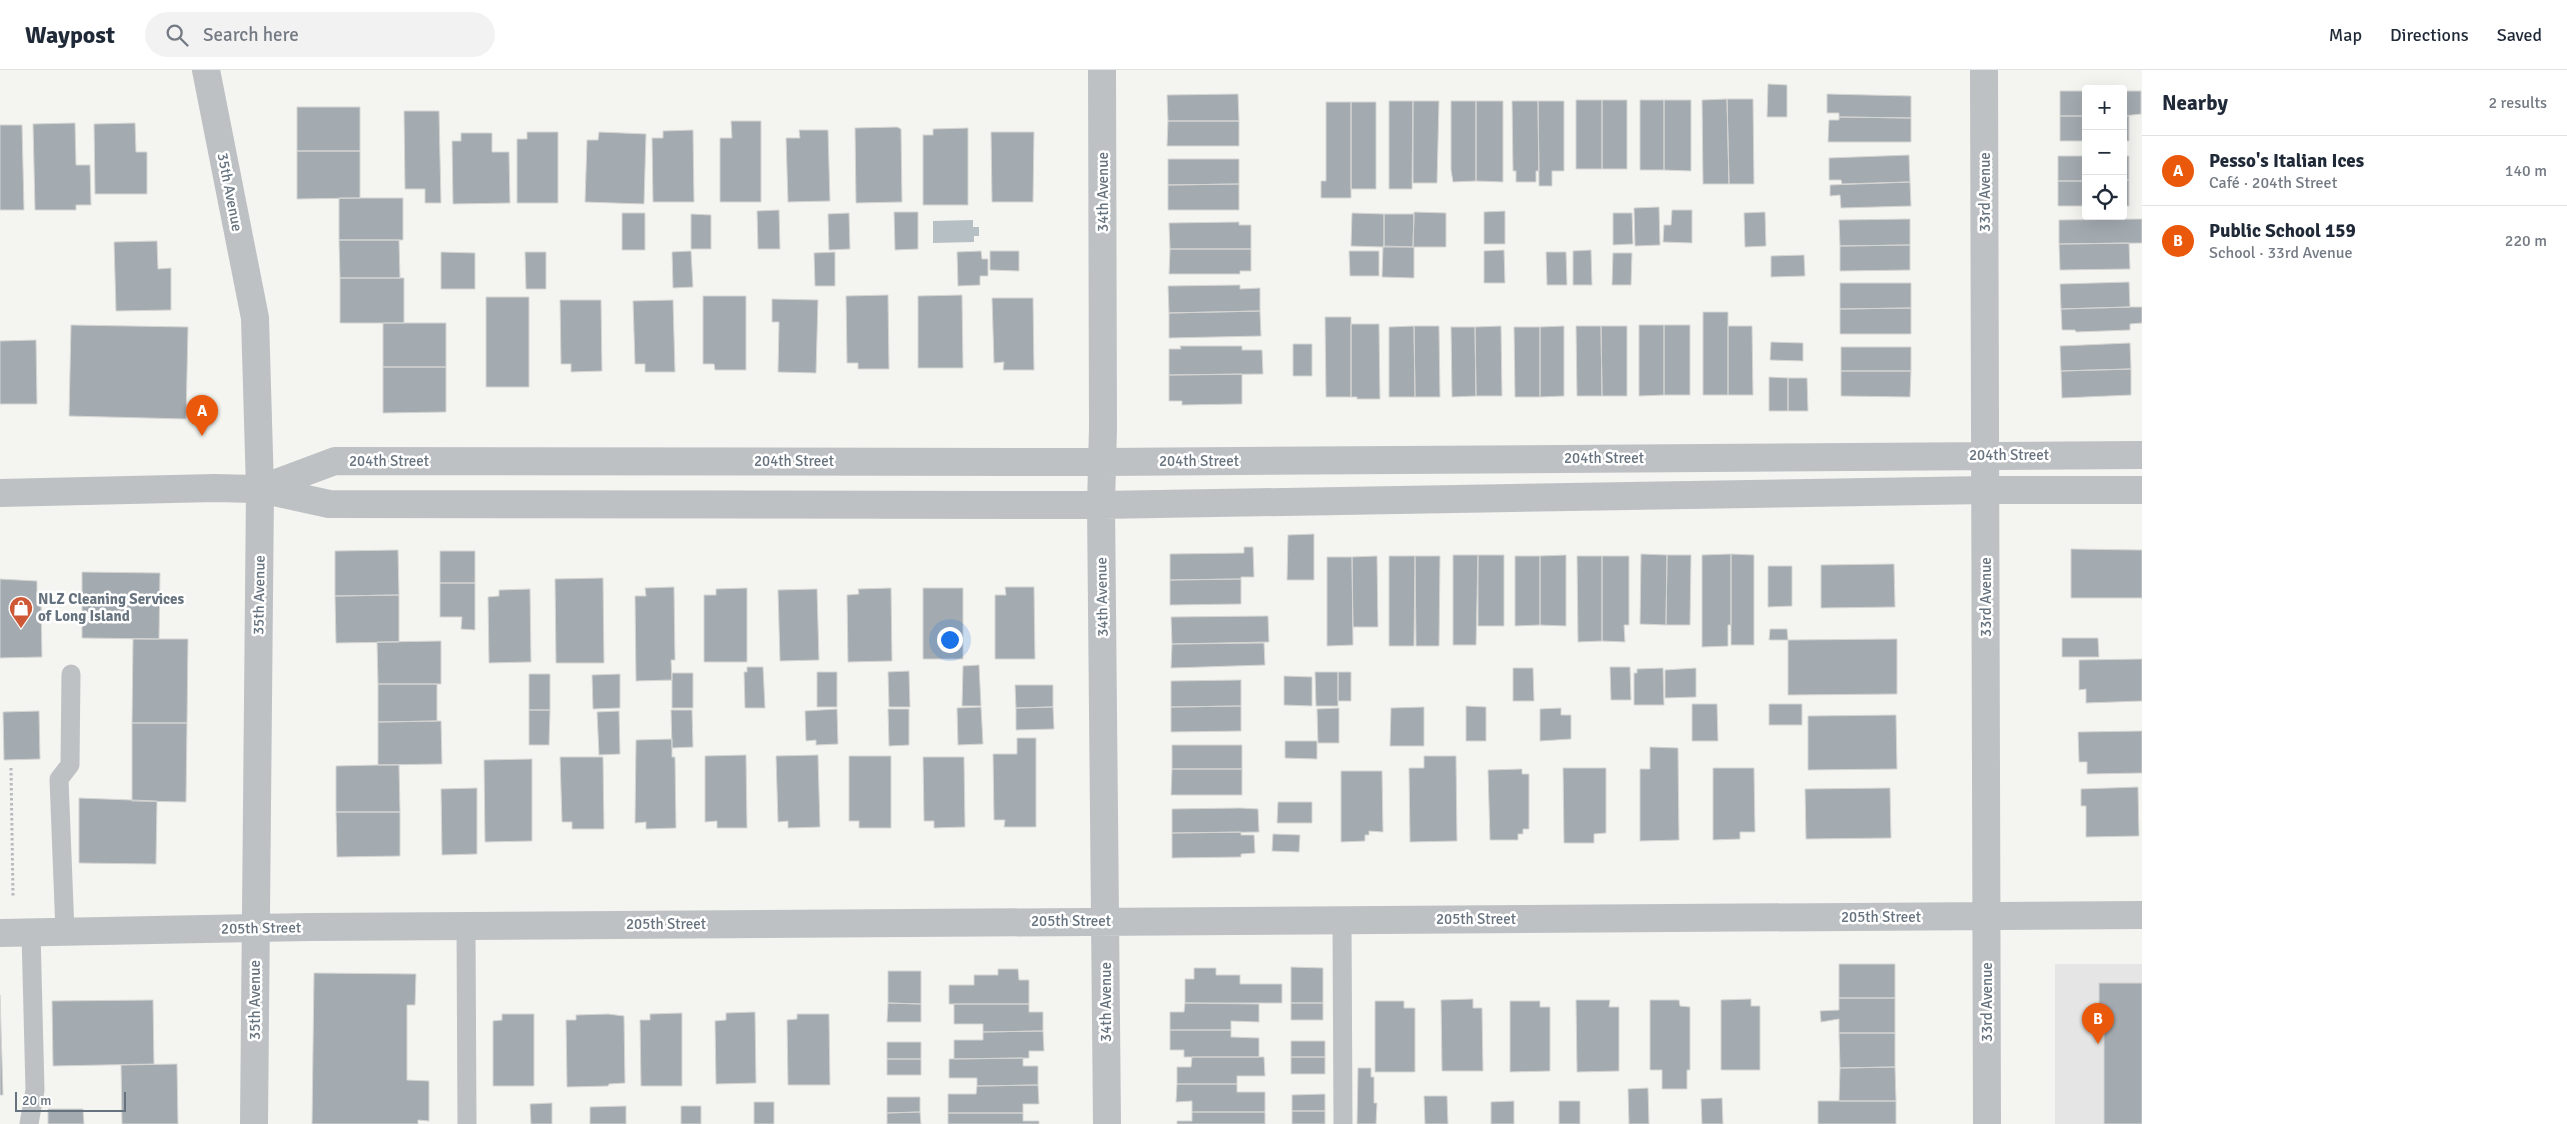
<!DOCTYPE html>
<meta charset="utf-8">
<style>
:root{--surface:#fff;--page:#f2f2f3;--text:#1f2937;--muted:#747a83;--line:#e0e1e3;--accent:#ea580c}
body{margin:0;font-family:Signika,sans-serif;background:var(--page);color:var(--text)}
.controls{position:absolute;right:15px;top:15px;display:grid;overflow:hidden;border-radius:5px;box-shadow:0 5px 20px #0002}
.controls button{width:45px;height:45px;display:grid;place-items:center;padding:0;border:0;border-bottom:1px solid var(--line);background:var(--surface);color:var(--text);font:25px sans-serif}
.scale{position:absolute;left:15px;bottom:12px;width:111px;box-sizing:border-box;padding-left:5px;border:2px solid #66737e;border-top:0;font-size:14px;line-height:18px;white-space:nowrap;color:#66737e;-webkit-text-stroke:4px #fff;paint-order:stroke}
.you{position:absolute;left:949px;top:569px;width:18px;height:18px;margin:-12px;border:4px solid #fff;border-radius:50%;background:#1a73e8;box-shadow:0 0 0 8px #1a73e833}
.badge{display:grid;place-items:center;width:32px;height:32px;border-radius:50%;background:var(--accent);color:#fff;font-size:16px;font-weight:700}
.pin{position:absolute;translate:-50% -41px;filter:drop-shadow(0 1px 2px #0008)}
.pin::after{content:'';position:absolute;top:26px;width:18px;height:15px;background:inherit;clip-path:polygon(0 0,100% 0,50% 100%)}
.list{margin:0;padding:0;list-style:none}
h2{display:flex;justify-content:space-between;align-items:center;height:65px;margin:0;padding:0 20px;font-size:21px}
h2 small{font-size:16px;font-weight:400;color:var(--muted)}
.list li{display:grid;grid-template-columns:32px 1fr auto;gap:15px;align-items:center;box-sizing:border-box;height:70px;padding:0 20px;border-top:1px solid var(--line)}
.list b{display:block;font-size:19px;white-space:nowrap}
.list p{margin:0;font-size:16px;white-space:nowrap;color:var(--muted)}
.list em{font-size:16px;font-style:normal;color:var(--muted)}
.icon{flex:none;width:28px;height:28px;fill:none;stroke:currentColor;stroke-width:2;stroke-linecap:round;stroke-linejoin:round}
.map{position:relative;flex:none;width:2142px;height:1054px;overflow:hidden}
header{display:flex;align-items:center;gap:30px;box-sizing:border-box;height:70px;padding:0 25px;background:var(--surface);border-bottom:1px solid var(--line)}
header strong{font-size:24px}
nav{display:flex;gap:28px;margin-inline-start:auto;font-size:18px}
.search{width:350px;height:45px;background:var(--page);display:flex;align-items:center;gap:12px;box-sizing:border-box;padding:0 18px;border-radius:28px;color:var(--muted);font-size:19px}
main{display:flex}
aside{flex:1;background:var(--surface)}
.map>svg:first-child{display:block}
</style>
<header>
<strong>Waypost</strong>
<div class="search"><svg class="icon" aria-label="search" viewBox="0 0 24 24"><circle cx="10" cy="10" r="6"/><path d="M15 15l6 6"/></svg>Search here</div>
<nav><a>Map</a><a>Directions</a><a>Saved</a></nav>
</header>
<main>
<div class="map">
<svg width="2142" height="1054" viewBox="0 0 2142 1054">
<rect width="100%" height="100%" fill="#f4f4f0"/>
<path fill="#e4e5e4" d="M2055 894H2142V1054H2055Z"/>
<path fill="#b6c0c4" d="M973 150V157H979V166H974V172L933 173V151Z"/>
<path fill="#a4abb0" stroke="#d5d5d3" d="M1768 14 1787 15V47H1767Z
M2060 21H2086V46H2060Z
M2123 21H2141V44L2123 46Z
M1238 24 1239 51H1168L1167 25Z
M1827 24 1911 26V48L1839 47V43H1827Z
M1727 29H1753L1754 114H1729Z
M1727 29 1729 114H1703L1702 30Z
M1576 30H1602V99H1576Z
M1602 30H1627V99H1602Z
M1640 30H1664V100H1640Z
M1664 30H1691V101L1664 100Z
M1389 31H1413L1412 119H1389Z
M1413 31H1439L1437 113H1413Z
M1451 31H1476V111L1453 112 1451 100Z
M1476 31H1503V112L1476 111Z
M1512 31H1538L1539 101H1536V112H1516V101H1513Z
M1538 31H1564V101H1552V116H1539Z
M1326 32H1351V128H1321V111H1326Z
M1351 32H1376V119H1351Z
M297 37H360V81H297Z
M404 41H439L441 133H425V119H405Z
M2060 46H2086V71H2060Z
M2123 46H2129V71H2123Z
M1839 47 1911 48V72H1828L1829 50H1839Z
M731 51H761V132H720V68H732Z
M1168 51H1239V76H1167Z
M75 53 76 95H90L91 135H76V140H35L33 54Z
M135 53 136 82H147V124H95L94 54Z
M0 55H22L24 140H0Z
M897 57 901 59 902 132 856 133 855 58Z
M968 58V135H923V65H933V59Z
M693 60 694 132H653L652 68H663V61Z
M799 60H828L830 131 788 132 786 68H800Z
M527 62H558V133H517V69H527Z
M599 62 646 64 644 134 585 132 587 70H598Z
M991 62H1034L1033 132H992Z
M461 63H492V82H509L510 133 453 134 452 71H461Z
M297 81H360V128L297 129Z
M1909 85 1910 112 1842 114 1841 110H1829V88Z
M2058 86H2086V111H2058Z
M2123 86H2129V110L2123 111Z
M1168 89H1239V114L1168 115Z
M2129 110V136H2123V111Z
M2058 111H2086V136H2058Z
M1910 112 1911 136 1841 138 1840 125 1830 126V115Z
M1239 114V140H1168V115Z
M339 128H403V170H339Z
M1659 137 1660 175 1635 176 1634 138Z
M779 140 780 179H758L757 141Z
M1672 140H1692V173L1663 172 1664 155H1671Z
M1505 141V174H1484V142Z
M894 142H918V179L895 180Z
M1414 142 1446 143V177H1413Z
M1765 142 1766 176 1745 177 1744 143Z
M622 143H645V180H622Z
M849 143 850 179 829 180 828 144Z
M1352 143 1384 144V177L1351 176Z
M1613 143H1632L1633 174 1613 175Z
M691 144 711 145V179H691Z
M1384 144H1414L1413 177H1384Z
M1910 149V175L1840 176 1839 150Z
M2142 149V173L2059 174V150Z
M1239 152V155H1251V179H1170L1169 153Z
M339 170H399L400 208H340Z
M157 171 158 199 171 198V240L116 241 114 172Z
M2129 173 2130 199 2060 200 2059 174Z
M1910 175V200L1840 201V176Z
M1383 176 1414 177V208L1382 207Z
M1170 179H1251V201H1240V204H1169Z
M1504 180 1505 213H1484V181Z
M1591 180 1592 215H1573V181Z
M691 181 693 217 673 218 672 182Z
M981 181 982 189H988V206H980V215L958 216 957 182Z
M990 181H1019V201L990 200Z
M1349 181H1379V206H1350Z
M441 182 475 183V219H441Z
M525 182H546V219H526Z
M835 182V216H815L814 183Z
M1546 182H1566L1567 215H1547Z
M1613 183H1632L1631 215H1612Z
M1804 185 1805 206 1771 207V186Z
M340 208H404V253H340Z
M2129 212 2130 237 2061 239 2060 214Z
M1840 213H1911V238L1840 239Z
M1240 215V219L1260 218V241L1169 243 1168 216Z
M888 225 889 299H858V293H847L846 226Z
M962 225 963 298H918V226Z
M703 226H746V300H715L714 294H703Z
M486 227H529V317H486Z
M992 228H1033L1034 300H1003L1004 292 994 293Z
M772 229 818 230 816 303 778 302 779 252H772Z
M560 230H601L602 301 571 302V294H561Z
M673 230 675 302H645V294H635L633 231Z
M2130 237H2142V253L2130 254V260L2076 262 2075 260H2062L2061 239Z
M1911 238V264H1840V239Z
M1260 241 1261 266 1169 268V243Z
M1703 242H1728V325H1703Z
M1325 247H1351V327H1326Z
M383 253H446V297H383Z
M1351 254H1379L1380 329H1357V327H1351Z
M71 255 188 257 186 349 69 346Z
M1639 255H1664V325L1639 326Z
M1664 255H1690V325H1664Z
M1414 256H1439L1440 327H1415Z
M1414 256 1415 327H1389V257Z
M1501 256 1502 326H1476L1475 257Z
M1564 256V326L1540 327V257Z
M1576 256H1601L1602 326H1577Z
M1601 256H1627V326H1602Z
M1728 256H1752L1753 325H1728Z
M1451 257H1475L1476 326 1452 327Z
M1514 257H1540V327H1515Z
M36 270 37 334H0V271Z
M1771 272 1803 273V291L1770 290Z
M2130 273 2131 299 2061 301 2060 276Z
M1293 274H1312V306H1293Z
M1180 276H1242V280H1262L1263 304 1169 305V279H1181Z
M1841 277H1911V301H1841Z
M383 297H446V342L383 343Z
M2131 299V325L2062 328 2061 301Z
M1841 301H1911L1910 327 1841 326Z
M1242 304V334L1182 335V331H1169V305Z
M1769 307 1788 308V341H1769Z
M1788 308H1807L1808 341H1788Z
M1314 464V510H1287L1288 465Z
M1244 477H1253L1254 507H1241V509L1170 510V484L1244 483Z
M2071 479 2142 480V528H2071Z
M398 480 399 525 335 526V481Z
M440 481H475V513H440Z
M1641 484 1667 485 1666 555 1640 554Z
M1731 484 1754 485V575H1731Z
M1731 484V555H1728V576L1702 577V485Z
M1453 485H1478L1476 575H1453Z
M1478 485H1504V556H1478Z
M1566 485V556L1540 555V486Z
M1667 485H1691L1690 555H1666Z
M1377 486 1378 557H1353L1352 487Z
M1389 486H1415L1414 576H1389Z
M1415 486H1440L1439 576H1416Z
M1515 486H1540V555L1515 556Z
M1577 486H1602V571L1578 572Z
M1602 486H1629V555H1624L1625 572 1602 571Z
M1327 487H1352L1353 575 1327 576Z
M1894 494 1895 537 1821 538V495Z
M1768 496H1792V536L1768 537Z
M82 502 160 503 159 569 82 568Z
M603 508 604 593H556L555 509Z
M0 509 37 511V531H41L42 587 0 588Z
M1241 509V534L1170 535V510Z
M440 513H475V560L461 559 462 547H440Z
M674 517 675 590H671L672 610 636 611 635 526H646L645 518Z
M1005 517H1034L1035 589H995V525H1006Z
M747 518V592H704V525H716V519Z
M891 518 892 591 848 592 847 525 859 524 858 519Z
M923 518H963V589H923Z
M530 519 531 592 489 593 488 527 499 526V520Z
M817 519 819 590 780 591 778 520Z
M399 525V572L336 573 335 526Z
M1268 546 1269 572 1172 574 1171 547Z
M1770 559H1787L1788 570H1769Z
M2062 568H2098L2099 587H2062Z
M133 569H188L187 653H132Z
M1897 569V624L1788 625V570Z
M441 571V614H378L377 572Z
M1264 573 1265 595 1171 598 1172 574Z
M2142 589V631L2086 633V619L2079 620V590Z
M979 595 981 636H962L963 596Z
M747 597H763L765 638H745L744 602H747Z
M1610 597H1630L1631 630H1611Z
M1513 598H1533L1534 631H1513Z
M1663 598 1664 635H1634V603H1637V599Z
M1696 598V627L1665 628V600Z
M909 601 910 637H889L888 602Z
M817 602H837V637H817Z
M1315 602H1338V636H1316Z
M1338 602H1351V631H1338Z
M672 603H693V638H672Z
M529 604H550V640H529Z
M620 604V638L593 639 592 605Z
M1284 606 1312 607V636L1284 635Z
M1241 610V636L1171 637V611Z
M378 614H437V651L378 652Z
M1015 615H1053V637L1016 638Z
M1692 634H1717L1718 671H1692Z
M1769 634H1802V655H1769Z
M1241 636V661L1171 662V637Z
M1466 636 1486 637V671H1466Z
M981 637 983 674 958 675 957 638Z
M1053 637 1054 659 1016 660V638Z
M1424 637V676H1390L1391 638Z
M1339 638V673H1318L1317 639Z
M1561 638V645H1571V669L1540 671V639Z
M837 639 838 674 816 675V670L806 671 805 641Z
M888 639H909V675L889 676Z
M529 640H550L549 675H529Z
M671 640H692L693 677 672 678Z
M39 641 40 689 4 690 3 642Z
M619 641 620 684 599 685 597 642Z
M1896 645 1897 699 1808 700V646Z
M441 651 442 694 378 695V652Z
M132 653H187L186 732 132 731Z
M2142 661V703L2087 704V692H2079L2078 662Z
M1017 668H1036V757H1004L1005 750H994L993 684H1017Z
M672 669V687H675L676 758 646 759V752L635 753 636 670Z
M1285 671H1317V689L1285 688Z
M1172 675H1242V699H1172Z
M1650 677 1678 678 1679 770 1640 771V699H1650Z
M746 685 747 758H717V751L705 752V686Z
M818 685 820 757 788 758V751L778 752 776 686Z
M849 686H891V758H859V751H849Z
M1424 686H1456L1457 771 1410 772 1409 698H1424Z
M560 687H603L604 759H572V752H562Z
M923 687H964L965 757 934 758V751H924Z
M532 689V771L485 772 484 690Z
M378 695H399L400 742H336V696Z
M1563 698H1606V763L1594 764V773H1564Z
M1713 698H1754L1755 762H1740V769L1713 770Z
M1172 699H1242V725H1171Z
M1522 699V704H1529V759H1523V764H1518V770H1490L1488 700Z
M1341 701H1382L1383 762 1369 761V765H1365V771L1341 772Z
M2138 717 2139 766 2086 767V736H2081V719Z
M477 718V784L442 785 441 719Z
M1890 718 1891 768 1806 769 1805 719Z
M79 728 157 731 156 794 79 793Z
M1278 732H1312V753H1277Z
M1240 738 1258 739 1259 762 1172 763V739Z
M336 742H400V786L337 787Z
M1241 762V765H1254L1255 783 1241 784V787L1172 788V763Z
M1273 764 1300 765 1299 782 1272 781Z
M1839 894H1895V928H1839Z
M1291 897 1323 898V933H1291Z
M1194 898H1216V905H1240V914H1282V933H1185V909H1194Z
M998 899H1018L1019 910H1029V934H949V915H974V905H998Z
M888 901H921V934L888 933Z
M314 903 416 904 415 935H407V1010L429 1011V1051L418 1050V1054H312Z
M2099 913H2142V1054H2104V954H2099Z
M0 925 3 1025H0Z
M1839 928H1895V963H1839V949L1821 952 1820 941 1839 940Z
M1473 929V938H1482L1483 1001H1442L1441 930Z
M1751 929V936H1760V1000H1721V930Z
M153 930 154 994 53 996 52 931Z
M1576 930H1610L1609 937H1619V1001L1577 1002Z
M1650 930H1679L1680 936 1690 937V1000H1687V1019H1662V1000H1650Z
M1375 931H1404V938H1415V1002H1375Z
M1510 931H1540V937H1550V1001L1510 1002Z
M888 933 921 934V952H887Z
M1185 933 1259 934V952L1231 951V960H1170V942H1184Z
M1291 933H1323V950H1291Z
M954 934H1029V942H1043V961L983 962V954H954Z
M755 942 756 1013 716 1014 715 951 726 950V943Z
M682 943V1016H641L640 950H650V944Z
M502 944H534V1016H493V951L502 950Z
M608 944 624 946 625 1013 609 1014 608 1016 567 1017 566 950H576V945Z
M797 944H829L830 1015H788L787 950 797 949Z
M1170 960H1231V967L1259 968V987H1184V980H1170Z
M1043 961 1044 981H1029V988L954 989V970H983V962Z
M1839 963H1895V997L1840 998Z
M1291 971H1325V987H1291Z
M887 972H921V989H887Z
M1192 987H1264L1265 1006H1237V1014H1177V997H1191Z
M1291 987H1325V1004H1291Z
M1023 988V996H1038V1015L977 1016V1008H949V989Z
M887 989H921V1005H887Z
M177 994 178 1054H122L121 995Z
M1895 997 1896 1031H1839L1840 998Z
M1358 998H1371V1007H1374V1033H1377L1376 1054H1357Z
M1177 1014H1237V1022H1265V1042H1192V1031L1176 1032Z
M1038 1015 1039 1034H1023V1043H948V1024H976L977 1016Z
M1648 1018 1649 1054H1629L1628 1019Z
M1325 1024V1041H1292V1025Z
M1424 1026H1447L1448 1054H1425Z
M887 1027H920V1042L887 1043Z
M1722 1028 1723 1054H1702L1701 1029Z
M1514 1031V1054H1491V1032Z
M1559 1031H1580V1054H1559Z
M1818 1031H1896V1054H1818Z
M754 1032H774V1054H754Z
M552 1033V1054H531L530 1034Z
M626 1036V1054H590V1037Z
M681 1036H701V1054H681Z
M48 1039H83L84 1054H48Z
M1292 1041H1325V1054H1292Z
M920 1042 921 1054H887V1043Z
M1192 1042H1265V1054H1177V1051H1192Z
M948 1043H1023V1051H1039V1054H948Z"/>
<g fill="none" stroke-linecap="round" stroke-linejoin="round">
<path stroke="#b7babc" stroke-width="3" stroke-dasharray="2.5 2.5" stroke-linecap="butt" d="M11 698 13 827"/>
<path stroke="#bdc1c4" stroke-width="19" d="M1342 850 1343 1054
M466 856 467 1054
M65 862 59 709 70 695 71 604
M29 1054 35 1020 31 863"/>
<path stroke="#bdc1c4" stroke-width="28" d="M1102 0 1103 358 1101 435 1107 1054
M1984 0 1987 1054
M260 419 335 391 1103 392 2142 385
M0 423 215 418 260 419 329 434 1101 435 1985 420H2142
M0 863 310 857 2142 845"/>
<path stroke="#bdc1c4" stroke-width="28" d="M206 0 255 248 260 419 254 1054"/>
</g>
<defs>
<g id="shop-pin" transform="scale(1.25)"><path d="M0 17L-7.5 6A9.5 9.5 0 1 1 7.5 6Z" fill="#ce5836" stroke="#fff"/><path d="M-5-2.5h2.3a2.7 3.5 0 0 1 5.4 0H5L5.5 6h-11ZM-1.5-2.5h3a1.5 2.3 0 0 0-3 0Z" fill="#fff"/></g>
</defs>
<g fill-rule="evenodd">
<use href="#shop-pin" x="21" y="538"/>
</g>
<g text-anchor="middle" stroke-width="5" stroke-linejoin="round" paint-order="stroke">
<g font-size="15" fill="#66737e" stroke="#fff">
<text transform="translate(230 122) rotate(79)" y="5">35th Avenue</text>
<text transform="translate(1103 122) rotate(-90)" y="5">34th Avenue</text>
<text transform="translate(1985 122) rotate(-90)" y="5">33rd Avenue</text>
<text x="2009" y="390">204th Street</text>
<text x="1604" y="393">204th Street</text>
<text x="389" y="396">204th Street</text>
<text x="794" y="396">204th Street</text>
<text x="1199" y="396">204th Street</text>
<text transform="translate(259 525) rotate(-89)" y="5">35th Avenue</text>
<text transform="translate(1102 527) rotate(-91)" y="5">34th Avenue</text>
<text transform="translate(1986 527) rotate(-90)" y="5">33rd Avenue</text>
<text x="1881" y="852">205th Street</text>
<text x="1476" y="854">205th Street</text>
<text x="1071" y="856">205th Street</text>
<text x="666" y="859">205th Street</text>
<text transform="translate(261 858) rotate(-1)" y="5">205th Street</text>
<text transform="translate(255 930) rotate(-90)" y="5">35th Avenue</text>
<text transform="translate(1106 932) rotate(-90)" y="5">34th Avenue</text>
<text transform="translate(1987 932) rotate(-90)" y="5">33rd Avenue</text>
</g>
<g font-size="15" font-weight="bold" fill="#66737e" stroke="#fff" text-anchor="start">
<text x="38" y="534">NLZ Cleaning Services<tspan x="38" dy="17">of Long Island</tspan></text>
</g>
</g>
</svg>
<div class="controls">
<button>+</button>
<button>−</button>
<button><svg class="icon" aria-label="locate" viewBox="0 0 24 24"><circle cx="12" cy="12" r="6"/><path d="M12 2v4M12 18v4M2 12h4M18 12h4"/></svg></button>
</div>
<div class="scale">20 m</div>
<div class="you"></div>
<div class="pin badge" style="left:202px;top:366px">A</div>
<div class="pin badge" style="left:2098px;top:974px">B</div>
</div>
<aside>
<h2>Nearby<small>2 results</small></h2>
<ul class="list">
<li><span class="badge">A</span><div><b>Pesso's Italian Ices</b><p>Café · 204th Street</p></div><em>140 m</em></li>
<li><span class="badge">B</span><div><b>Public School 159</b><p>School · 33rd Avenue</p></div><em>220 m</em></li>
</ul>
</aside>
</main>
